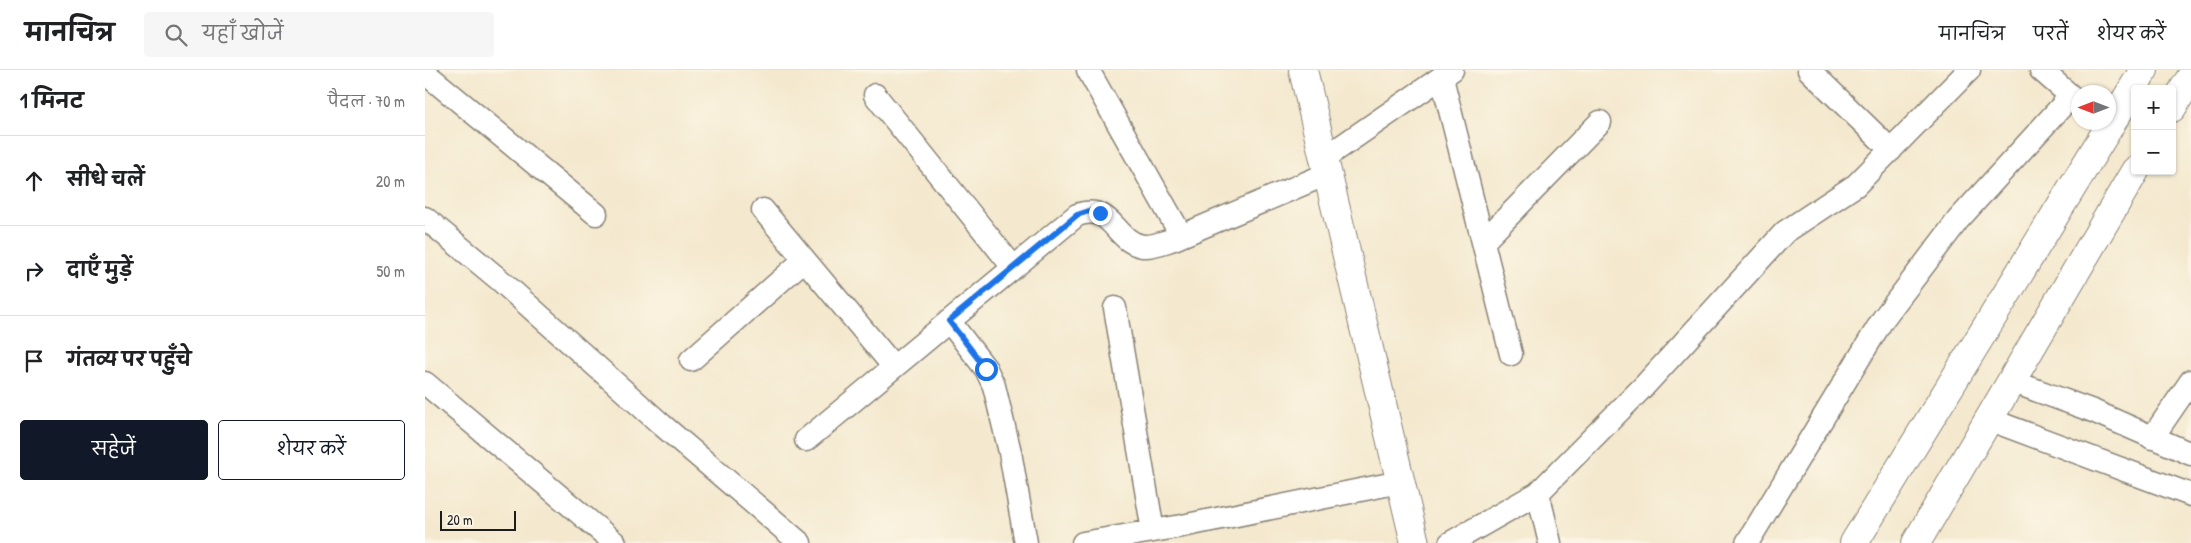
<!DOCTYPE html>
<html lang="hi">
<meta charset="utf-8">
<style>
:root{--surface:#fff;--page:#f6f6f6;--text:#202124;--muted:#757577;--line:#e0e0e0;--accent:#111827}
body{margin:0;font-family:"Patrick Hand","Playpen Sans Deva",sans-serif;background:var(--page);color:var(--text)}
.controls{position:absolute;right:15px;top:15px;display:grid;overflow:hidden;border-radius:5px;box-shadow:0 1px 4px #0004}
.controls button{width:45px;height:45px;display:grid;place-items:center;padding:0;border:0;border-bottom:1px solid var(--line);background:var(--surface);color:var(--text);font:25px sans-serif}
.compass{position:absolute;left:1646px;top:15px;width:45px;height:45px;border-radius:50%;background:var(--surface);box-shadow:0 1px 4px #0004;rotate:270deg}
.scale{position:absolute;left:15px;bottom:12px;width:76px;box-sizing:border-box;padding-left:5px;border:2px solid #1c1c1c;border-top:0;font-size:14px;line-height:18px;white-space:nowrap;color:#1c1c1c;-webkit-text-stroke:4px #fcf5e5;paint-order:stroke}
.stop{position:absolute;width:15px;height:15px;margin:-11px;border:4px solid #1a73e8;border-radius:50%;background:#fff}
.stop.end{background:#1a73e8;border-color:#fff;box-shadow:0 1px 5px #0008}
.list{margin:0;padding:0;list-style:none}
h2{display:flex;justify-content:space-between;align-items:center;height:65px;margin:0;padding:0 20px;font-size:21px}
h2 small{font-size:16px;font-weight:400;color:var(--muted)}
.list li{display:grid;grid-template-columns:32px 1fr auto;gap:15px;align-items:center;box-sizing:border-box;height:90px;padding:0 20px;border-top:1px solid var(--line)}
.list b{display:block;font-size:19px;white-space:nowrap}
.list em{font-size:16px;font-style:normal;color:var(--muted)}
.actions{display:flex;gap:10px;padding:15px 20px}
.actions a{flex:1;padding:11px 0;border:1px solid var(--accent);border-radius:5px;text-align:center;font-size:18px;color:var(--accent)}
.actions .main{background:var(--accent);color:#fff}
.icon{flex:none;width:28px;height:28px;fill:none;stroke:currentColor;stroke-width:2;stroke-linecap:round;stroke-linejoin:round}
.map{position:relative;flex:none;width:1766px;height:473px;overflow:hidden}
header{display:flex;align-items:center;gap:30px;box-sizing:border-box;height:70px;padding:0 25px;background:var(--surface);border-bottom:1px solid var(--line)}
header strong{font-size:24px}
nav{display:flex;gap:28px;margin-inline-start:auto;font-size:18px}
.search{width:350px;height:45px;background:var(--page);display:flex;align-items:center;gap:12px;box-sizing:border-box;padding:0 18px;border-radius:5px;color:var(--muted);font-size:19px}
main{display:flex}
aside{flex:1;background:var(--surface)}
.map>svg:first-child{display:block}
</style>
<header>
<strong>मानचित्र</strong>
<div class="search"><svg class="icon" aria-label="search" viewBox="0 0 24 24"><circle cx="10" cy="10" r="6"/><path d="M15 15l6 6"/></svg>यहाँ खोजें</div>
<nav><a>मानचित्र</a><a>परतें</a><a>शेयर करें</a></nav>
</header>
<main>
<aside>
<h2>1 मिनट<small>पैदल · 70 m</small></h2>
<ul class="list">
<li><svg class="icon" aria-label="ahead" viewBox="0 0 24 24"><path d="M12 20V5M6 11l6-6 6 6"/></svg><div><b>सीधे चलें</b></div><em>20 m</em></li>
<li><svg class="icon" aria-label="right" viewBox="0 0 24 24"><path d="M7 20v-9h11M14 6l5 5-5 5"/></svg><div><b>दाएँ मुड़ें</b></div><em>50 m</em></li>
<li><svg class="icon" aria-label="arrive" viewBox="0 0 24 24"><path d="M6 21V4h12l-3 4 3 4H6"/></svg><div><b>गंतव्य पर पहुँचे</b></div></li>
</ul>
<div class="actions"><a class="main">सहेजें</a><a>शेयर करें</a></div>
</aside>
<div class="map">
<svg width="1766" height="473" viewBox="0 0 1766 473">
<rect width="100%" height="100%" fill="#fcf5e5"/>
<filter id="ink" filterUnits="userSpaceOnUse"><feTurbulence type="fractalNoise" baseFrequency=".02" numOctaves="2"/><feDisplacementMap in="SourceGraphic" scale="10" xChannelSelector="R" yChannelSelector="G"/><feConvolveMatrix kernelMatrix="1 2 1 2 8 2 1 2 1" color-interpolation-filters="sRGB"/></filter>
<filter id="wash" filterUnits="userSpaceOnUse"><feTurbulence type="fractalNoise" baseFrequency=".0096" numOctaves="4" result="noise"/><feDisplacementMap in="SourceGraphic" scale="20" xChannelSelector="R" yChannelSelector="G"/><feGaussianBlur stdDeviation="1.12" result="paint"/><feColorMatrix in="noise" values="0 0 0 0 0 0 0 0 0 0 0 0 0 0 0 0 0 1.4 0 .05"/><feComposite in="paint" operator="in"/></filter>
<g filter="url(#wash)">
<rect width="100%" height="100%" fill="#f4e9cf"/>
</g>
<g filter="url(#ink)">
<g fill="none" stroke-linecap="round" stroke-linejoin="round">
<g stroke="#888276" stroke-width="25">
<path id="street" d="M663 0 756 165
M1384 0 1466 80
M1616 0 1654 33
M0 3 171 144
M1017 8 1086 284
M450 25 588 197
M898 89 1027 0
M338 140 469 297
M0 148 76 211 237 355 375 473
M1058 172 1175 52
M690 238 728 461
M524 251 561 299 569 316 585 382 601 473
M266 290 379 190
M1586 311 1668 341 1766 384
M0 313 190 473
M1563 349 1766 425
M1727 368 1766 311
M381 370 652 145C688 132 689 172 718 176 728 177 739 172 749 169L902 104
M1113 423 1125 473
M658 473 757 456 975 412
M1025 473 1113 423 1221 314 1360 162 1431 115 1544 0
M1322 473 1458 249 1533 150 1646 26"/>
</g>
<g stroke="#888276" stroke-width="30">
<path id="secondary" d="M878 0 990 473
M1747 38 1766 7
M1429 473 1719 0
M1491 473 1710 101"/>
</g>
<use href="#street" stroke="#fff" stroke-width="22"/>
<use href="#secondary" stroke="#fff" stroke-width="28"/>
</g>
</g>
<g fill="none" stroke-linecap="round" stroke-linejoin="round" filter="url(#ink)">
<path stroke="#1a73e8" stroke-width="6" d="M561 299 524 251 652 145 664 141 675 143"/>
</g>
</svg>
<div class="controls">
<button>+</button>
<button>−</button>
</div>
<svg class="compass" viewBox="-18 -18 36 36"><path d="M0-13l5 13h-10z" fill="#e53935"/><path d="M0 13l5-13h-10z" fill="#757577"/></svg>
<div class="scale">20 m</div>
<div class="stop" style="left:561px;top:299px"></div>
<div class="stop end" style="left:675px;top:143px"></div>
</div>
</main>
